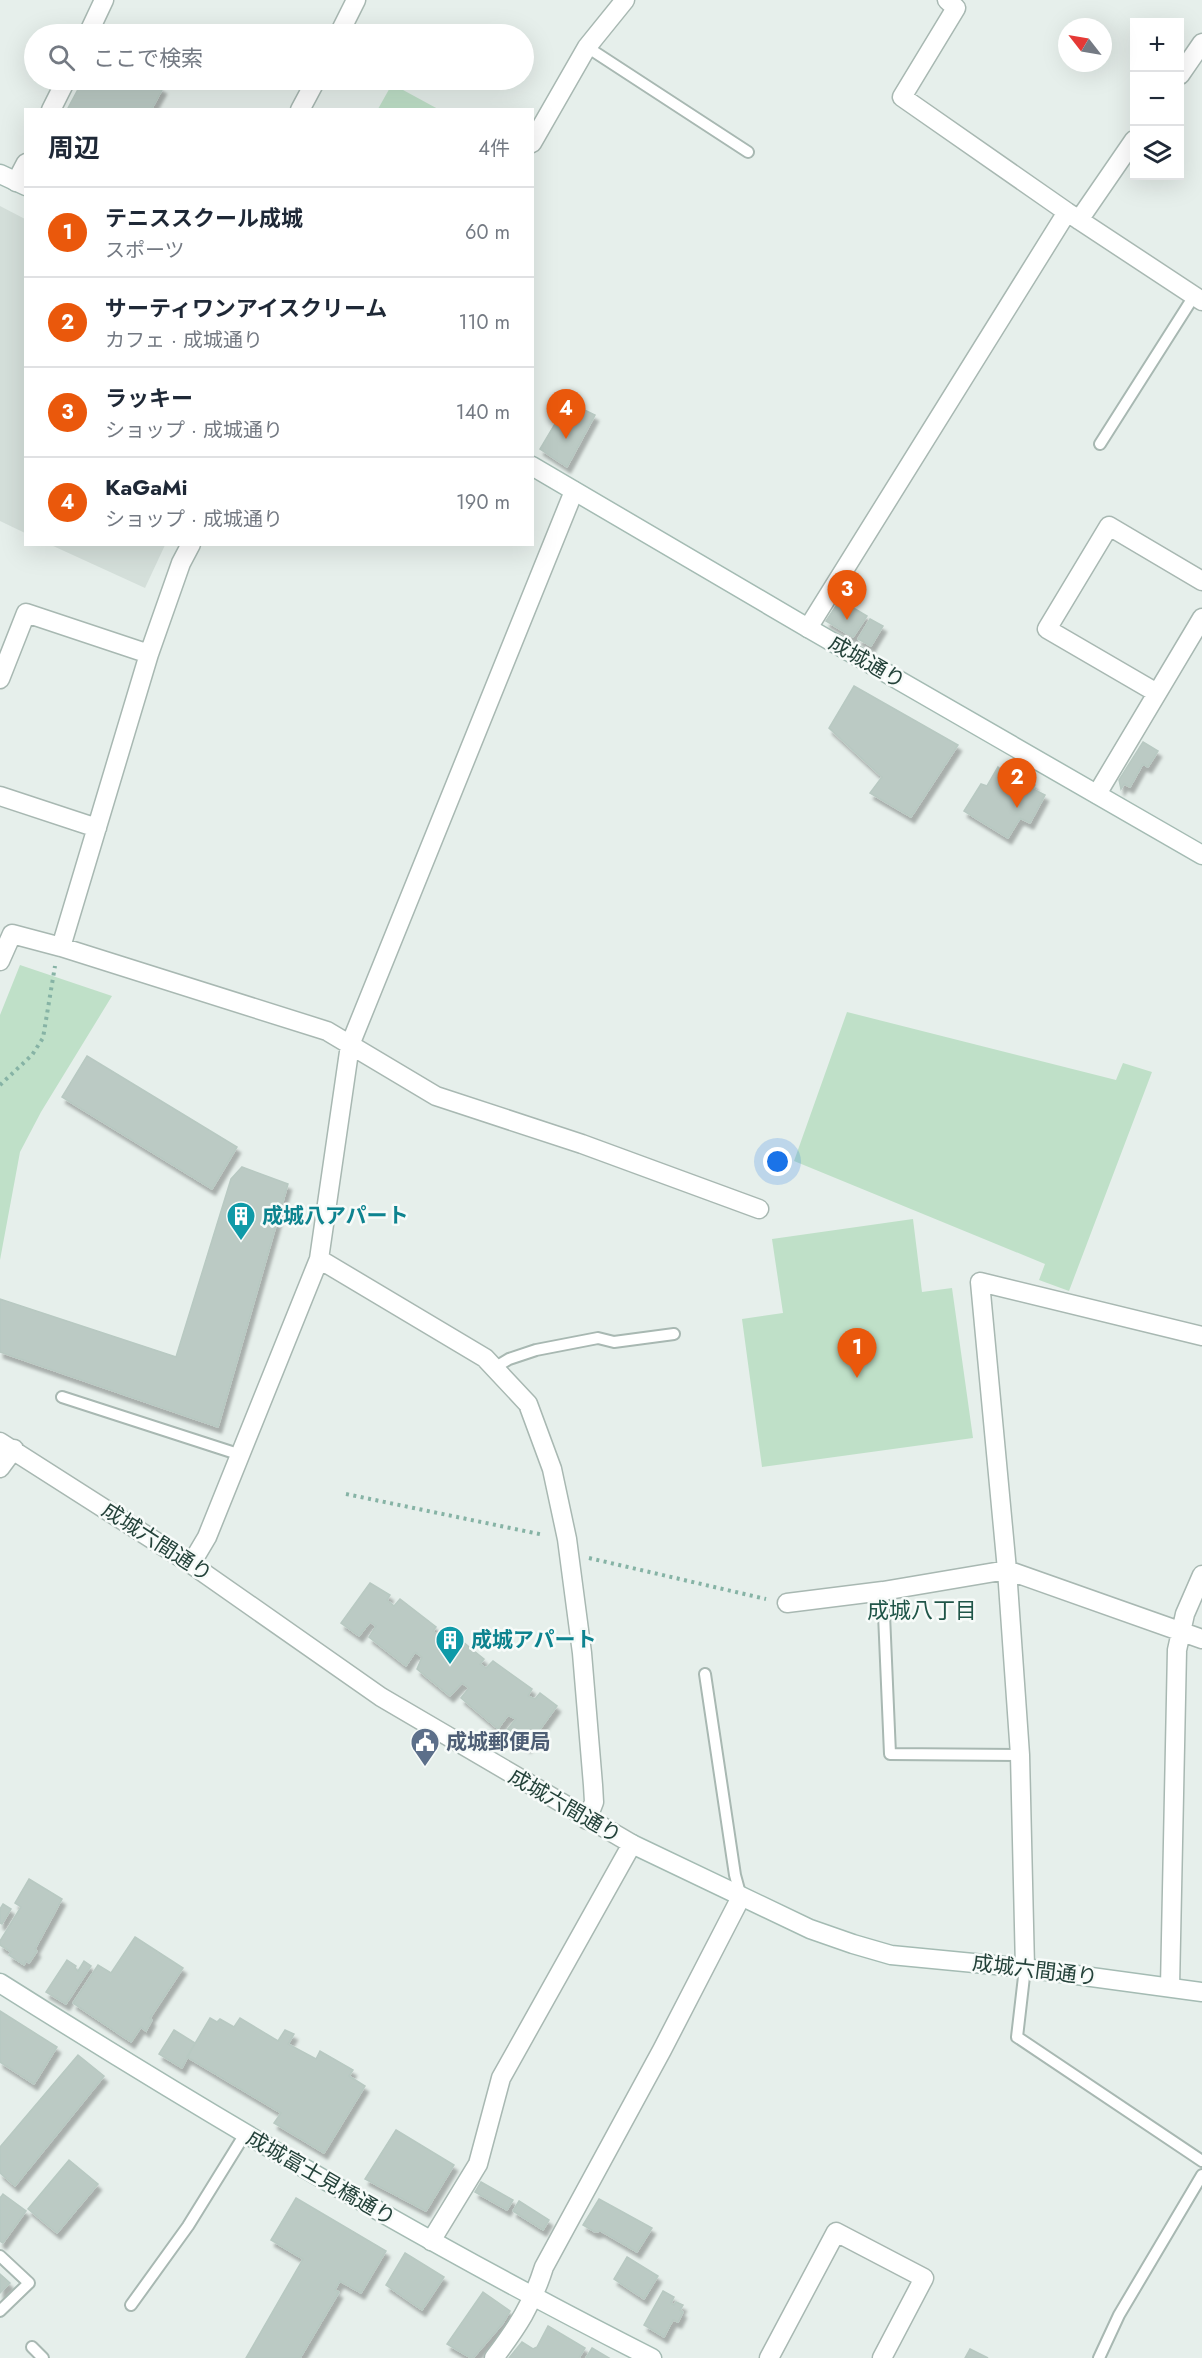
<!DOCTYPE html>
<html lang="ja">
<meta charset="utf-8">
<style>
:root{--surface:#fff;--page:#f6f6f7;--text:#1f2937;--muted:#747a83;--line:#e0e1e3;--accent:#ea580c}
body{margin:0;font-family:Jost,"Noto Sans JP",sans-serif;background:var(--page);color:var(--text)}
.controls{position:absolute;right:18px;top:18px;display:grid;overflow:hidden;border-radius:0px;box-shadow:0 6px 24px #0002}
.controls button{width:54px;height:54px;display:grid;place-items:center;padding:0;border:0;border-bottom:2px solid var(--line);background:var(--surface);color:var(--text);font:30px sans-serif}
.compass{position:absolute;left:1058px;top:18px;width:54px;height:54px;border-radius:50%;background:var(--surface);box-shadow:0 6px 24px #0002;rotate:301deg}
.you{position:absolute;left:778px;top:1162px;width:21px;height:21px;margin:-15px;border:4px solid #fff;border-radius:50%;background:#1a73e8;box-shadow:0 0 0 9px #1a73e833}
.badge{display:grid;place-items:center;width:39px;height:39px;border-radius:50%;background:var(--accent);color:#fff;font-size:20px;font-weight:700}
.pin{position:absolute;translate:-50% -50px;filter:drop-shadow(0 2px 3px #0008)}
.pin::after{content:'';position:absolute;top:32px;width:21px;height:18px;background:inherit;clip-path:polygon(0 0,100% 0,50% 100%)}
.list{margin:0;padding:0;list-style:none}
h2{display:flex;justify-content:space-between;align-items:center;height:78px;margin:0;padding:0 24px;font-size:26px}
h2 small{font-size:20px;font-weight:400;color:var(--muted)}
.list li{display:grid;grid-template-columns:39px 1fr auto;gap:18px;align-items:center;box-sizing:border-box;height:90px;padding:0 24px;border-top:2px solid var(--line)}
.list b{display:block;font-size:22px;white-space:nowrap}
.list p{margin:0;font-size:20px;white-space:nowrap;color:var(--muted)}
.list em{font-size:20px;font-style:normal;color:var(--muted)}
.icon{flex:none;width:33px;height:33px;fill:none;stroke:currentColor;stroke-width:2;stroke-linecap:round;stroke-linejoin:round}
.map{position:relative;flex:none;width:1202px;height:2358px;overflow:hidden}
.search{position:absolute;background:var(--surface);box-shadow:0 6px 24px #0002;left:24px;top:24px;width:510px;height:66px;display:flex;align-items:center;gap:15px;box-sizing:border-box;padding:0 21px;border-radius:33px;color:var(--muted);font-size:22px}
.panel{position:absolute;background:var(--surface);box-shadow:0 6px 24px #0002;left:24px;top:108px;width:510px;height:438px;border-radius:0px}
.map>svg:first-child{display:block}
</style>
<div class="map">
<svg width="1202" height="2358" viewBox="0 0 1202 2358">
<defs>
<filter id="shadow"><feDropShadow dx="3.5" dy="6" stdDeviation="1.5" flood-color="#0004"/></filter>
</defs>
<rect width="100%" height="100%" fill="#e6efeb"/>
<path fill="#d4dfda" d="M0 206 25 219V533L0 521Z
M51 545H165L145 588Z"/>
<path fill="#bfe0c8" d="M392 84 438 109H378Z
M20 965 112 996 41 1112 20 1152 0 1260V1015Z
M847 1012 1116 1080 1123 1063 1152 1072 1069 1291 1039 1280 1045 1264 794 1161Z
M913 1219 922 1292 952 1288 973 1438 762 1467 742 1319 783 1313 772 1239Z"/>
<path fill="#bbcac4" stroke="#b8c9c2" stroke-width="1.5" filter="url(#shadow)" d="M83 80H148L163 88 151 110H67Z
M568 402 595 415 567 467 540 449Z
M840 600 867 616 853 637 826 621Z
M870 619 883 626 871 646 858 639Z
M854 686 958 745 911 817 870 793 882 777 829 728Z
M1143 742 1158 751 1148 767 1143 764 1130 787 1124 784 1121 789 1119 780Z
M998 767 1019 784 1023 777 1035 785 1033 789 1045 795 1030 823 1020 818 1008 838 964 811 981 784 987 786Z
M87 1056 237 1147 212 1189 62 1097Z
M242 1167 288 1184 218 1427 0 1352V1299L176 1357 231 1179Z
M370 1583 390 1595 387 1600 394 1606 400 1599 436 1627 433 1631 439 1636 446 1628 484 1659 480 1664 486 1668 493 1661 532 1689 528 1696 535 1699 540 1693 557 1706 527 1747 507 1730 516 1719 508 1715 498 1729 461 1698 469 1688 462 1683 450 1696 417 1669 422 1657 415 1652 406 1666 369 1637 376 1626 370 1622 359 1636 341 1623Z
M29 1879 62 1899 35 1949 37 1951 29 1963 26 1961 24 1965 9 1955 11 1952 0 1945V1941L21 1907 15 1903Z
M3 1904 11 1909 2 1924 0 1923V1909Z
M135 1937 183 1968 150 2018 152 2020 146 2031 141 2027 131 2042 73 2003 98 1965 111 1973Z
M67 1960 76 1966 75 1968 78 1971 84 1961 91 1966 66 2004 46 1992Z
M0 2011 57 2047 34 2084 0 2062Z
M210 2018 217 2022 220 2019 234 2027 240 2018 278 2041 285 2030 294 2034 288 2044 316 2059 320 2051 353 2070 349 2076 365 2086 324 2153 274 2123 281 2113 187 2057Z
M174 2030 195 2043 182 2068 159 2054Z
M78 2055 104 2076 15 2186 0 2173V2147Z
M396 2130 454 2165 426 2211 365 2179Z
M69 2160 98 2184 57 2233 28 2209Z
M481 2182 513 2200 507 2210 475 2192Z
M3 2194 26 2211 3 2243 0 2241V2198Z
M296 2198 386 2251 361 2293 340 2281 335 2290 339 2292 300 2358H246L303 2259 271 2240Z
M599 2199 652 2228 637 2252 601 2231 595 2232 583 2225Z
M519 2201 549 2220 543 2230 513 2211Z
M405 2253 444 2277 422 2310 386 2285Z
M627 2257 658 2276 644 2299 614 2279Z
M0 2274 10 2283 0 2293Z
M663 2291 674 2297 671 2303 674 2305 676 2302 683 2305 680 2310 683 2312 678 2322 673 2320 664 2337 644 2325Z
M483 2292 510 2311 503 2323 473 2358H471L447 2344Z
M548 2326 585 2348 579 2358H509L522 2342 533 2349 537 2347Z
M592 2348 609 2358H586Z
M970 2349 988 2358H965Z"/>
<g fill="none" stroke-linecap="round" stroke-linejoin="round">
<g stroke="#a8b8b2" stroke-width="14">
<path id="lane" d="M587 47 748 152
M1100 444 1194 296
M494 1368 509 1359 536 1350 598 1338 614 1342 674 1334
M62 1397 241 1455
M883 1591 890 1754 1020 1755
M705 1674 735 1875 741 1897
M1025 1968 1017 2037 1202 2161
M0 2256 29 2283 0 2311
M131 2305 188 2226 245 2134
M32 2347 43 2358
M1099 2358 1119 2315 1202 2175"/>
</g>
<g stroke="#a8b8b2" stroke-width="21">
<path id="street" d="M947 0 956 8 902 97 1067 212 1202 301
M88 34 104 0
M339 34 356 0
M1180 75 1202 43
M51 110 66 80
M300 110 316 80
M532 143 587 47 625 0
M16 182 26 163
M1079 220 1134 140
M808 628 1067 212
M0 679 26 613 149 654
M1157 693 1047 629 1109 526 1202 581
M1097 794 1202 618
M0 796 97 828
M61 947 149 654 181 563 191 544
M0 961 12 934 61 947 327 1031 436 1096 582 1144 759 1209
M319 1259 485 1358 528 1404 552 1469 567 1539 582 1653 593 1785 594 1802 587 1820
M0 1442 191 1564 381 1697 632 1844 501 2078 478 2164 431 2241
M0 1468 14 1449
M191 1564 207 1537 319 1259 350 1045 574 491
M787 1603 883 1591 1007 1570 1202 1639
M1025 1968 1020 1755 1007 1570 980 1282 1202 1336
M1170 1987 1177 1650 1185 1614 1202 1575
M494 2358C518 2326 532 2305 544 2267L662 2050 741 1897
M769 2358 836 2232 924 2278 882 2358"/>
</g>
<g stroke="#a4bbb3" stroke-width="21">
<path id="secondary" d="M0 174 26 186
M532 466 808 628 1202 855
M632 1844 810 1929 853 1944 891 1955 1025 1968 1202 1992
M0 1983C212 2117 428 2245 652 2358"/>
</g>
<path stroke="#86b3a5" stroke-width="4" stroke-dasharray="3 4.5" stroke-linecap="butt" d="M0 1085 32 1055 43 1038 55 966
M346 1494 544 1535
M589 1558 766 1599"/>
<use href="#lane" stroke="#fff" stroke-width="10"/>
<use href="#street" stroke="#fff" stroke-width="18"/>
<use href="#secondary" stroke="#fff" stroke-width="18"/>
</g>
<defs>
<g id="building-pin" transform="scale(1.5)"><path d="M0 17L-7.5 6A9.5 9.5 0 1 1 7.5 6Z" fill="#0f9aa8" stroke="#f7fbf9"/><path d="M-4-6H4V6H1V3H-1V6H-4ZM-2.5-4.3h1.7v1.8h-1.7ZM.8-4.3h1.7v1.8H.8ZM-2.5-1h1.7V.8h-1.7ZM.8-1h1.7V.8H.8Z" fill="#fff"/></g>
<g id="civic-pin" transform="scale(1.5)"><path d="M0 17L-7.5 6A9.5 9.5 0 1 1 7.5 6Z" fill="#5c6f8a" stroke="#f7fbf9"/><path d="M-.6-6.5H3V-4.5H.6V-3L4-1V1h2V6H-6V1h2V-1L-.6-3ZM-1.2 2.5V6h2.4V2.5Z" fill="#fff"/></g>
</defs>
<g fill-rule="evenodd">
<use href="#building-pin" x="241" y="1216"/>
<use href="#building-pin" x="450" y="1640"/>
<use href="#civic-pin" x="425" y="1742"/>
</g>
<g text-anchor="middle" stroke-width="5" stroke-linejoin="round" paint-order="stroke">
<g font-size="21" fill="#24423a" stroke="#f7fbf9">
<text transform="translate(867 662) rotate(30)" y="7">成城通り</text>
<text transform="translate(157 1542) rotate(33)" y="7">成城六間通り</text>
<text transform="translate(565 1806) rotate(30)" y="7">成城六間通り</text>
<text transform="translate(1035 1970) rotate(7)" y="7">成城六間通り</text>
<text transform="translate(321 2178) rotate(30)" y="7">成城富士見橋通り</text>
</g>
<g font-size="21" font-weight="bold" fill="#0d838f" stroke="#f7fbf9" text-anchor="start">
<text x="262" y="1223">成城八アパート</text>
<text x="471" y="1647">成城アパート</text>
</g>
<g font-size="21" font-weight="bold" fill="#4e5e75" stroke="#f7fbf9" text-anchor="start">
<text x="446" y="1749">成城郵便局</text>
</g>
<g font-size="22" fill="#1f5548" stroke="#f7fbf9">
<text x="922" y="1618">成城八丁目</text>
</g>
</g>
</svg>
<div class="controls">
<button>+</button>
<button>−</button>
<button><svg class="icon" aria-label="layers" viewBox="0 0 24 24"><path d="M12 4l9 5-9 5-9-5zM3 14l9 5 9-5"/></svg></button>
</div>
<svg class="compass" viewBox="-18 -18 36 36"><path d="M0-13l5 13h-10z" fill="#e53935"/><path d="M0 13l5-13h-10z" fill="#747a83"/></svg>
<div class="you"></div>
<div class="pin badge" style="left:857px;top:1378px">1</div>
<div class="pin badge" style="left:1017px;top:808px">2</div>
<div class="pin badge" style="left:847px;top:620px">3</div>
<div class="pin badge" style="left:566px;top:439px">4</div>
<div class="search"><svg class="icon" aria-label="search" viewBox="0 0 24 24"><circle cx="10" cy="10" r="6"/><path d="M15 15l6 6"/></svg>ここで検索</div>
<section class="panel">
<h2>周辺<small>4件</small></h2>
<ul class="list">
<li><span class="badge">1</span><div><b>テニススクール成城</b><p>スポーツ</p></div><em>60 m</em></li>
<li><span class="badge">2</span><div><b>サーティワンアイスクリーム</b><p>カフェ · 成城通り</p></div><em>110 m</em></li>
<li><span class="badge">3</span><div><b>ラッキー</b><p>ショップ · 成城通り</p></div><em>140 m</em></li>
<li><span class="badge">4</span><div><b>KaGaMi</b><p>ショップ · 成城通り</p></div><em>190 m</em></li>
</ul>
</section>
</div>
